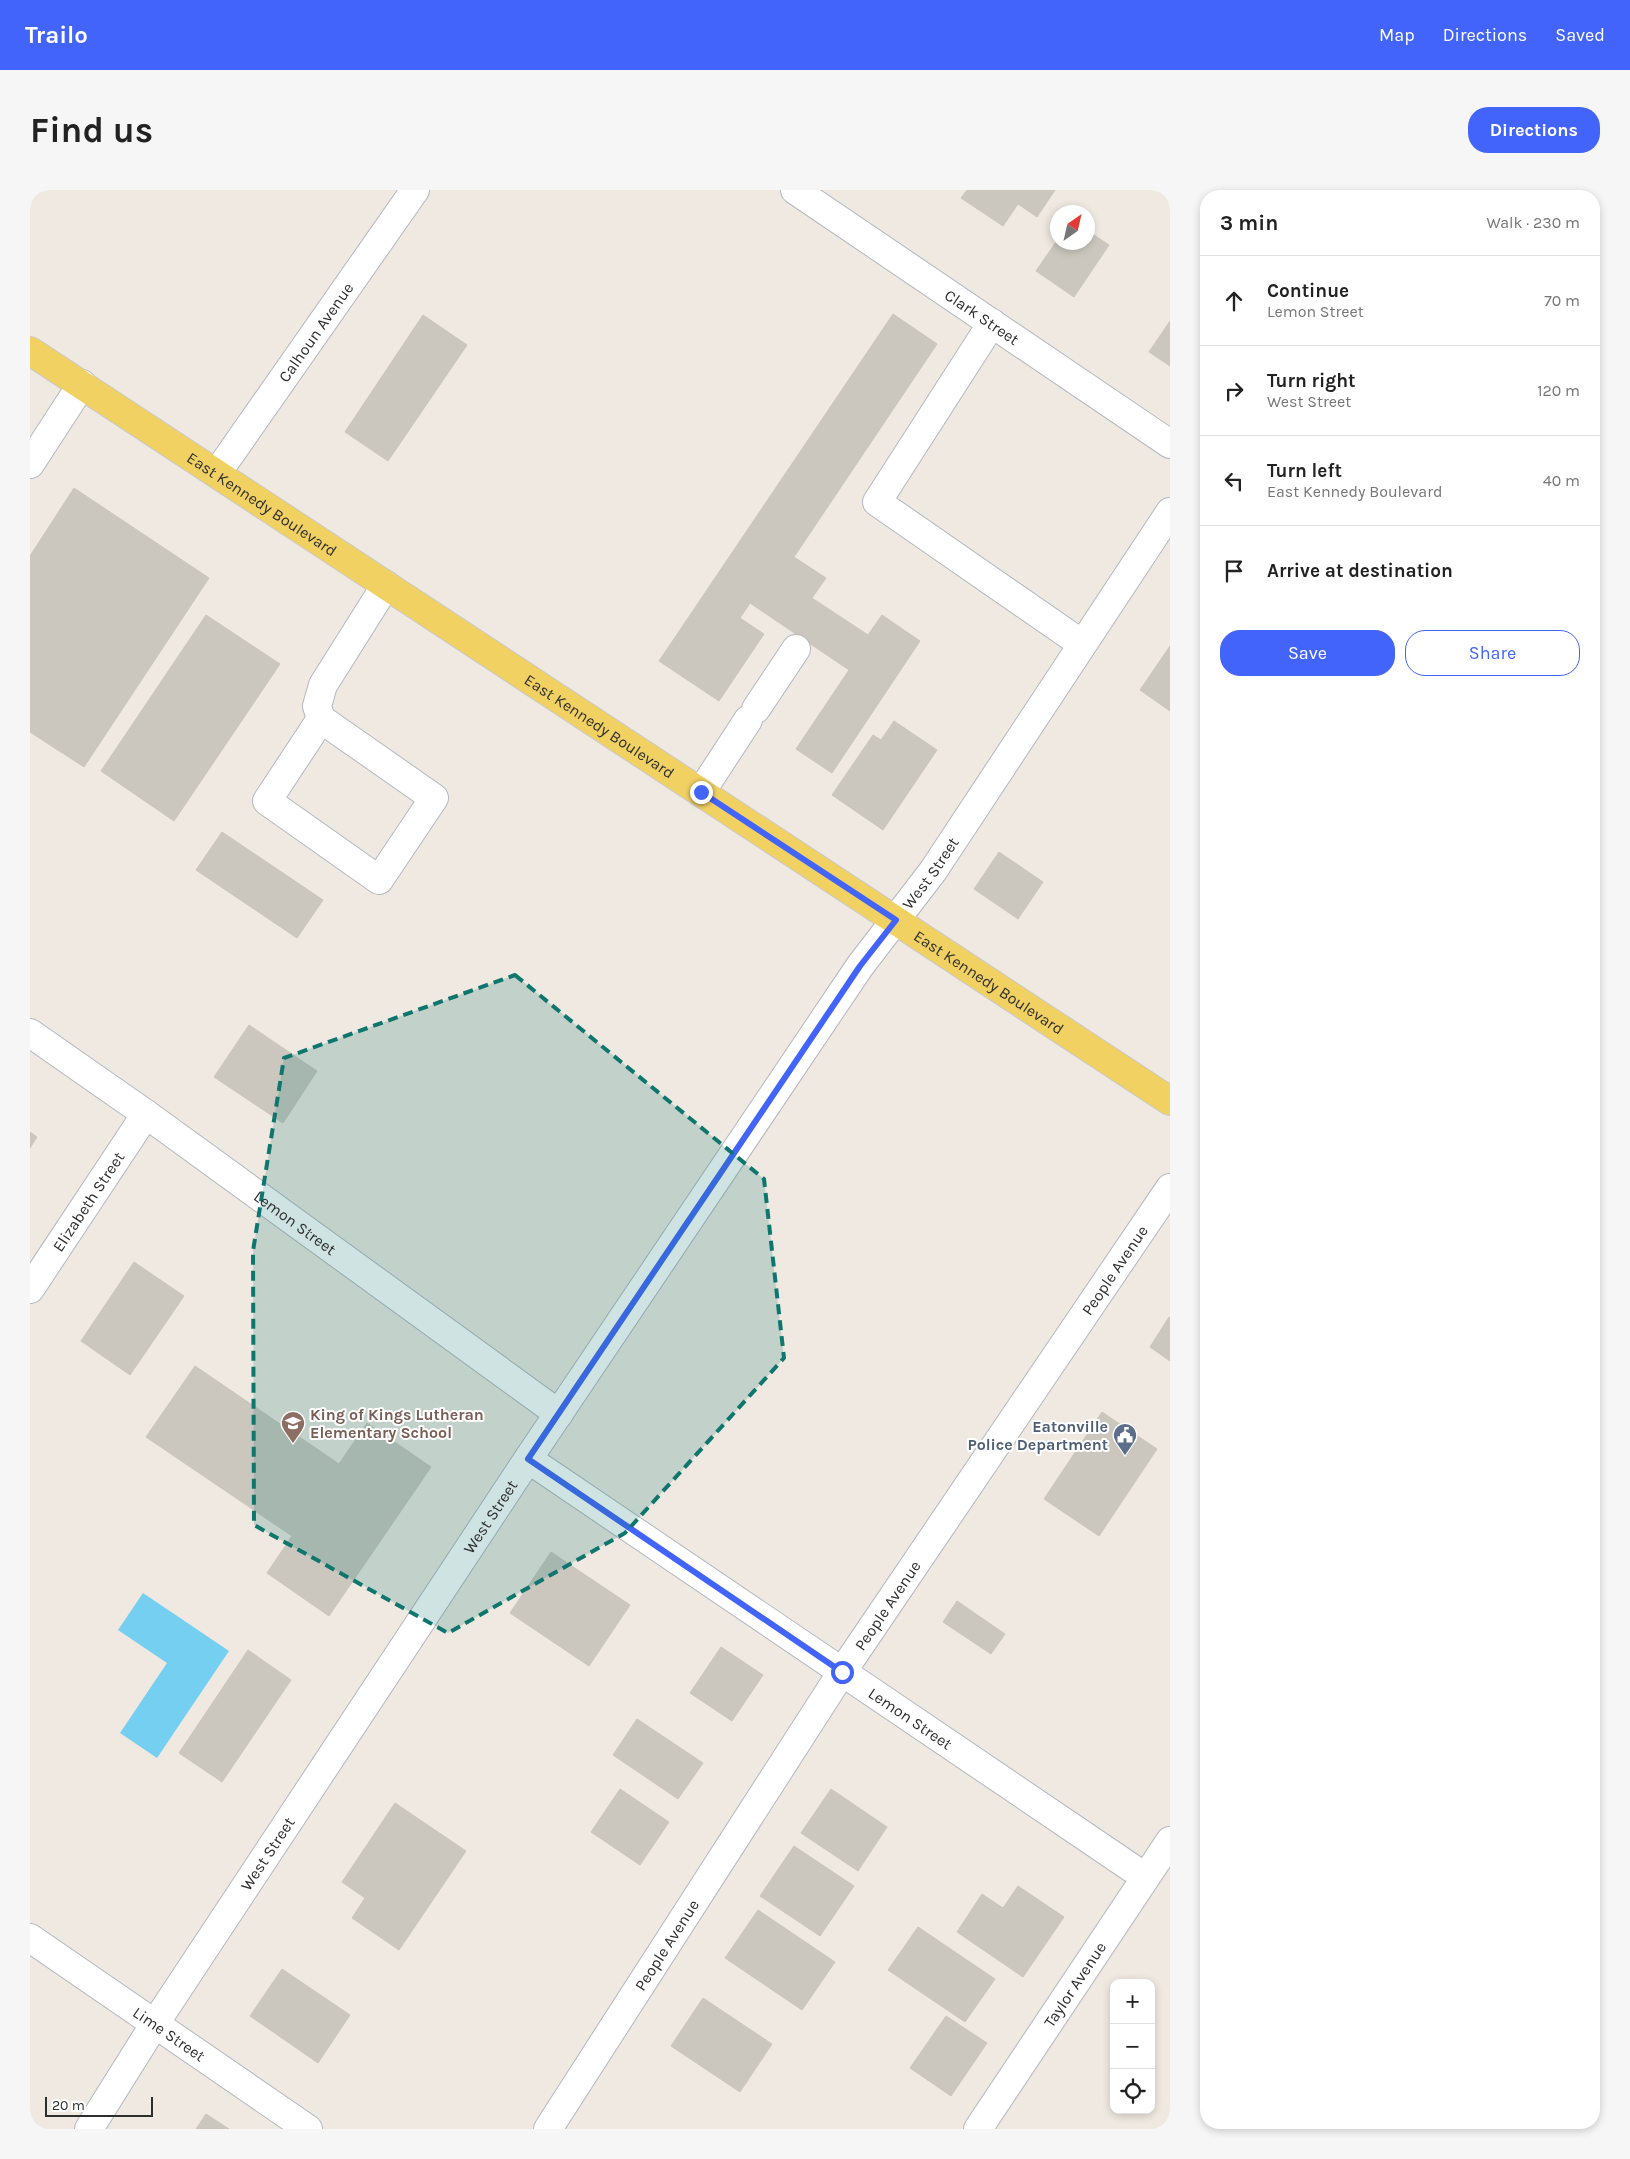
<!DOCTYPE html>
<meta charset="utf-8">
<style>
:root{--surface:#fff;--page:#f6f6f6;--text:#222;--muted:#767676;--line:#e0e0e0;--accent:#4264fb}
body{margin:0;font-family:Karla,sans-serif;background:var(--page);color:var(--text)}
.controls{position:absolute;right:15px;bottom:15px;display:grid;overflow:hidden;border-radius:10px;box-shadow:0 2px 8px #0003}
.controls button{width:45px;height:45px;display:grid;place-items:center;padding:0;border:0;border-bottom:1px solid var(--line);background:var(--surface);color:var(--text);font:25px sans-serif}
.compass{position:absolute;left:1020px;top:15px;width:45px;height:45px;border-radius:50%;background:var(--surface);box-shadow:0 2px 8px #0003;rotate:34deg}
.scale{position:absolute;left:15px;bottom:12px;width:108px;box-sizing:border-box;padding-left:5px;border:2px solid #2e2e2e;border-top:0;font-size:14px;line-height:18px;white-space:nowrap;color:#2e2e2e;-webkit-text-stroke:4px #fff;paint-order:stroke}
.stop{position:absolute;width:15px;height:15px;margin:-11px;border:4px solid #4264fb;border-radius:50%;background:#fff}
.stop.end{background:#4264fb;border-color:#fff;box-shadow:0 1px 5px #0008}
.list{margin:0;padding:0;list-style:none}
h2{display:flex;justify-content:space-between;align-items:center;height:65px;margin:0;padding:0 20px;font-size:21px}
h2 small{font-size:16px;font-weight:400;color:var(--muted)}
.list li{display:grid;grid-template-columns:32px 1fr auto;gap:15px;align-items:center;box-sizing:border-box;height:90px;padding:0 20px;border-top:1px solid var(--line)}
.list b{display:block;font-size:19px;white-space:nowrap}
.list p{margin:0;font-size:16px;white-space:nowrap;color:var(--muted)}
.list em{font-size:16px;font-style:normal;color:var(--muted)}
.actions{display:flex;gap:10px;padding:15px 20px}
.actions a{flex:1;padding:11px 0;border:1px solid var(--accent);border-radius:20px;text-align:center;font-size:18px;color:var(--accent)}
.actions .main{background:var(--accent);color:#fff}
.icon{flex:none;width:28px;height:28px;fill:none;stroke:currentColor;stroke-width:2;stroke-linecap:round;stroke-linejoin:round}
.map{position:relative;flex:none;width:1140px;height:1939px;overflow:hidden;border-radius:20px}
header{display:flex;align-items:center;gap:30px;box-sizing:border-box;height:70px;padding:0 25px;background:var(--accent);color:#fff}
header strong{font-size:24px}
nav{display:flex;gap:28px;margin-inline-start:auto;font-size:18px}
.intro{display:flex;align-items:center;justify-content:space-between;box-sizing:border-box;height:120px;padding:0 30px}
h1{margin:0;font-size:35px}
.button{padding:12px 22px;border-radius:20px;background:var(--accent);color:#fff;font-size:18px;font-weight:700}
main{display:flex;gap:30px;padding:0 30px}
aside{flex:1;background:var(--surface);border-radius:20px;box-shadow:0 2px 8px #0003}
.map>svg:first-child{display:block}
</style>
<header>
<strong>Trailo</strong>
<nav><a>Map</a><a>Directions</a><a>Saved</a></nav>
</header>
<div class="intro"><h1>Find us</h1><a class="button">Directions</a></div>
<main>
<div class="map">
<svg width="1140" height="1939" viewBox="0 0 1140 1939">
<rect width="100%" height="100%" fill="#efe9e1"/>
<path fill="#75cff0" d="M113 1403 199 1461 127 1568 90 1543 137 1473 88 1440Z"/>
<path fill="#cbc7bf" stroke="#cbc5ba" d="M937 0H1025L1007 27 988 14 973 36 931 8Z
M1058 41 1079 55 1044 107 1006 81 1028 49V52H1058Z
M863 124 907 154 764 367 796 388 782 408 838 445 852 425 890 451 802 583 766 559 819 480 720 413 710 428 734 444 689 511 629 471Z
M393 125 437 155 358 271 315 242Z
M1140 131V176L1119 162Z
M44 298 179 388 54 577 0 542V366Z
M176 425 250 474 144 631 71 581Z
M1140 456V521L1110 500Z
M864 531 907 560 853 640 802 605 843 545 851 550Z
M192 642 293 710 267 748 166 680Z
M969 662 1013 692 988 729 944 699Z
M219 835 287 881 253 933 184 887Z
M0 942 7 947 0 958Z
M104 1072 154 1106 100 1185 51 1151Z
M1139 1127 1140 1128V1171L1120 1157Z
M165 1176 309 1274 337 1233 401 1277 299 1426 237 1383 262 1346 116 1247Z
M1072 1222 1127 1259 1069 1346 1014 1309Z
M521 1362 600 1415 559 1476 480 1423Z
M927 1411 975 1444 961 1464 913 1432Z
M691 1457 733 1485 702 1531 660 1503Z
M218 1460 261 1490 192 1592 149 1563Z
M607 1529 673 1573 648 1609 583 1565Z
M590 1599 639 1632 610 1675 561 1642Z
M801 1599 857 1637 828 1681 771 1643Z
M365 1613 436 1661 369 1760 322 1728 335 1708 312 1692Z
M764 1656 824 1696 790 1746 730 1706Z
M988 1696 1034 1727 993 1787 927 1742 952 1704 973 1718Z
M728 1720 805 1772 772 1820 695 1768Z
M888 1737 965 1789 935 1832 858 1780Z
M252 1779 320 1825 288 1873 220 1826Z
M673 1808 742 1854 710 1902 641 1856Z
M916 1826 957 1853 921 1906 880 1878Z
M176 1924 199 1939H166Z"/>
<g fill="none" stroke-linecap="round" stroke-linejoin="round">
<g stroke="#b4b7c1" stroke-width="30">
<g id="minor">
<path id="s1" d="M765 0 1140 254"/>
<path d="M962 133 847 312 1052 454"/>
<path d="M0 274 52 194"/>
<path id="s2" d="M187 283 385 0"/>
<path d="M726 519 766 459"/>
<path d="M291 529 237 611 349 690 404 608 291 529 287 516 293 495 356 395"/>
<path d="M671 602 718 530"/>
<path id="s3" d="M0 843 116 924 529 1224"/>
<path id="s4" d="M0 1099 116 924"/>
<path id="s5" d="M498 1269 1115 1687"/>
<path id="s6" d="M0 1748 278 1939"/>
<path id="s7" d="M59 1939 124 1835 498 1269 830 776 903 681 1140 322"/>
<path id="s8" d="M518 1939 812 1482 1140 998"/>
<path id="s9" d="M948 1939 1140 1651"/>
</g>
</g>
<g stroke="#c9c9c9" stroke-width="30">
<g id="major">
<path id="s10" d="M0 161 1140 911"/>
</g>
</g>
<use href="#minor" stroke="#fff" stroke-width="28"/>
<use href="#major" stroke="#f2d163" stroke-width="28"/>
</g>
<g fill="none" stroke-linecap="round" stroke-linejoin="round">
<path stroke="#4264fb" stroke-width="6" d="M671 602 866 730 830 776 498 1269 812 1482"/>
</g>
<path fill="#0f766e" fill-opacity="0.2" stroke="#0f766e" stroke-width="4" stroke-dasharray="10 6" stroke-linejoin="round" d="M485 785 734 989 754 1168 595 1343 418 1443 224 1335 223 1061 254 868Z"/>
<defs>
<g id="school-pin" transform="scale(1.25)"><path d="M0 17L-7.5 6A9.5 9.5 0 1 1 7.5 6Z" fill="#8d6e63" stroke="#fff"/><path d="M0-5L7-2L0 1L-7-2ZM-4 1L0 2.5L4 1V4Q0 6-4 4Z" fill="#fff"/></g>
<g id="civic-pin" transform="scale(1.25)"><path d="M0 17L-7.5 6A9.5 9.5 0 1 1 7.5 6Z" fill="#5c6f8a" stroke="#fff"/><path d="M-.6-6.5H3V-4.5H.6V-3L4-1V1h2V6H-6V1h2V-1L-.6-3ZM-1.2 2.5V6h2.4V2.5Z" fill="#fff"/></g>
</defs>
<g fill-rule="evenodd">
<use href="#school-pin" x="263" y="1233"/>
<use href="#civic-pin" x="1095" y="1245"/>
</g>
<g text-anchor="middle" stroke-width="4" stroke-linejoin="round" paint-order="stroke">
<g font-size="16" fill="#2e2e2e" stroke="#fff">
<text dy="6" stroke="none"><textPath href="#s1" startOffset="226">Clark Street</textPath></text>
<text dy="6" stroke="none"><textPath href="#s2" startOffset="172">Calhoun Avenue</textPath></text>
<text dy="6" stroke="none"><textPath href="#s10" startOffset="278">East Kennedy Boulevard</textPath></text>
<text dy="6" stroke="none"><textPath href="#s10" startOffset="682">East Kennedy Boulevard</textPath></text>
<text dy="6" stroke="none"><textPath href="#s7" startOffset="1512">West Street</textPath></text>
<text dy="6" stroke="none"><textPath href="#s10" startOffset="1148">East Kennedy Boulevard</textPath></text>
<text dy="6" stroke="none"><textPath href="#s4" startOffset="105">Elizabeth Street</textPath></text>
<text dy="6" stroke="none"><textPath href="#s3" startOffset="326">Lemon Street</textPath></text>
<text dy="6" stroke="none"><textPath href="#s8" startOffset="1029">People Avenue</textPath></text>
<text dy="6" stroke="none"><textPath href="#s7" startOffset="732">West Street</textPath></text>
<text dy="6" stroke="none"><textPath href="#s8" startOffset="624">People Avenue</textPath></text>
<text dy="6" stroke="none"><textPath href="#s5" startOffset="462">Lemon Street</textPath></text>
<text dy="6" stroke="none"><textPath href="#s7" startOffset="328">West Street</textPath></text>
<text dy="6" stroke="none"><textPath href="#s8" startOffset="219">People Avenue</textPath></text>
<text dy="6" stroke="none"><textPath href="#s9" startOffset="174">Taylor Avenue</textPath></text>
<text dy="6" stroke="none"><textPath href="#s6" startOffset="169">Lime Street</textPath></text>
</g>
<g font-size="16" font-weight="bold" fill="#785e54" stroke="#fff" text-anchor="start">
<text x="280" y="1230">King of Kings Lutheran<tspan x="280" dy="18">Elementary School</tspan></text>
</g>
<g font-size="16" font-weight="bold" fill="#4e5e75" stroke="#fff" text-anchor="end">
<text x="1078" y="1242">Eatonville<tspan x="1078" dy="18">Police Department</tspan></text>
</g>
</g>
</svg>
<div class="controls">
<button>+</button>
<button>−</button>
<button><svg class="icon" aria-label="locate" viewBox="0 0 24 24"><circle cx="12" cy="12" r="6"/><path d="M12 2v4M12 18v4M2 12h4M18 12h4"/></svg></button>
</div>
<svg class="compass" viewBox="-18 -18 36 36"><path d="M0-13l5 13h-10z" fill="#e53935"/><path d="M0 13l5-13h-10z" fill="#767676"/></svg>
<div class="scale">20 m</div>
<div class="stop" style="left:812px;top:1482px"></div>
<div class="stop end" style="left:671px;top:602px"></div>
</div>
<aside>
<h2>3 min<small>Walk · 230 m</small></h2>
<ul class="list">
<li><svg class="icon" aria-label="ahead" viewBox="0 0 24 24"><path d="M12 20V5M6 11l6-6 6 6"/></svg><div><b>Continue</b><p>Lemon Street</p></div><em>70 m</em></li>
<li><svg class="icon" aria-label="right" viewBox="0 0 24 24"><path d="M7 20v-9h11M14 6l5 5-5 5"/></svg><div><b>Turn right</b><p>West Street</p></div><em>120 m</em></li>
<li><svg class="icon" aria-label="left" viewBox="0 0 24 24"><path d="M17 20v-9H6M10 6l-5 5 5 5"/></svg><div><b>Turn left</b><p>East Kennedy Boulevard</p></div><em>40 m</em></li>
<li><svg class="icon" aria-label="arrive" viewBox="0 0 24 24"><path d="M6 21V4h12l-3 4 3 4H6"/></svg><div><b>Arrive at destination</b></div></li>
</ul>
<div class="actions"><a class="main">Save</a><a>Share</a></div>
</aside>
</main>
